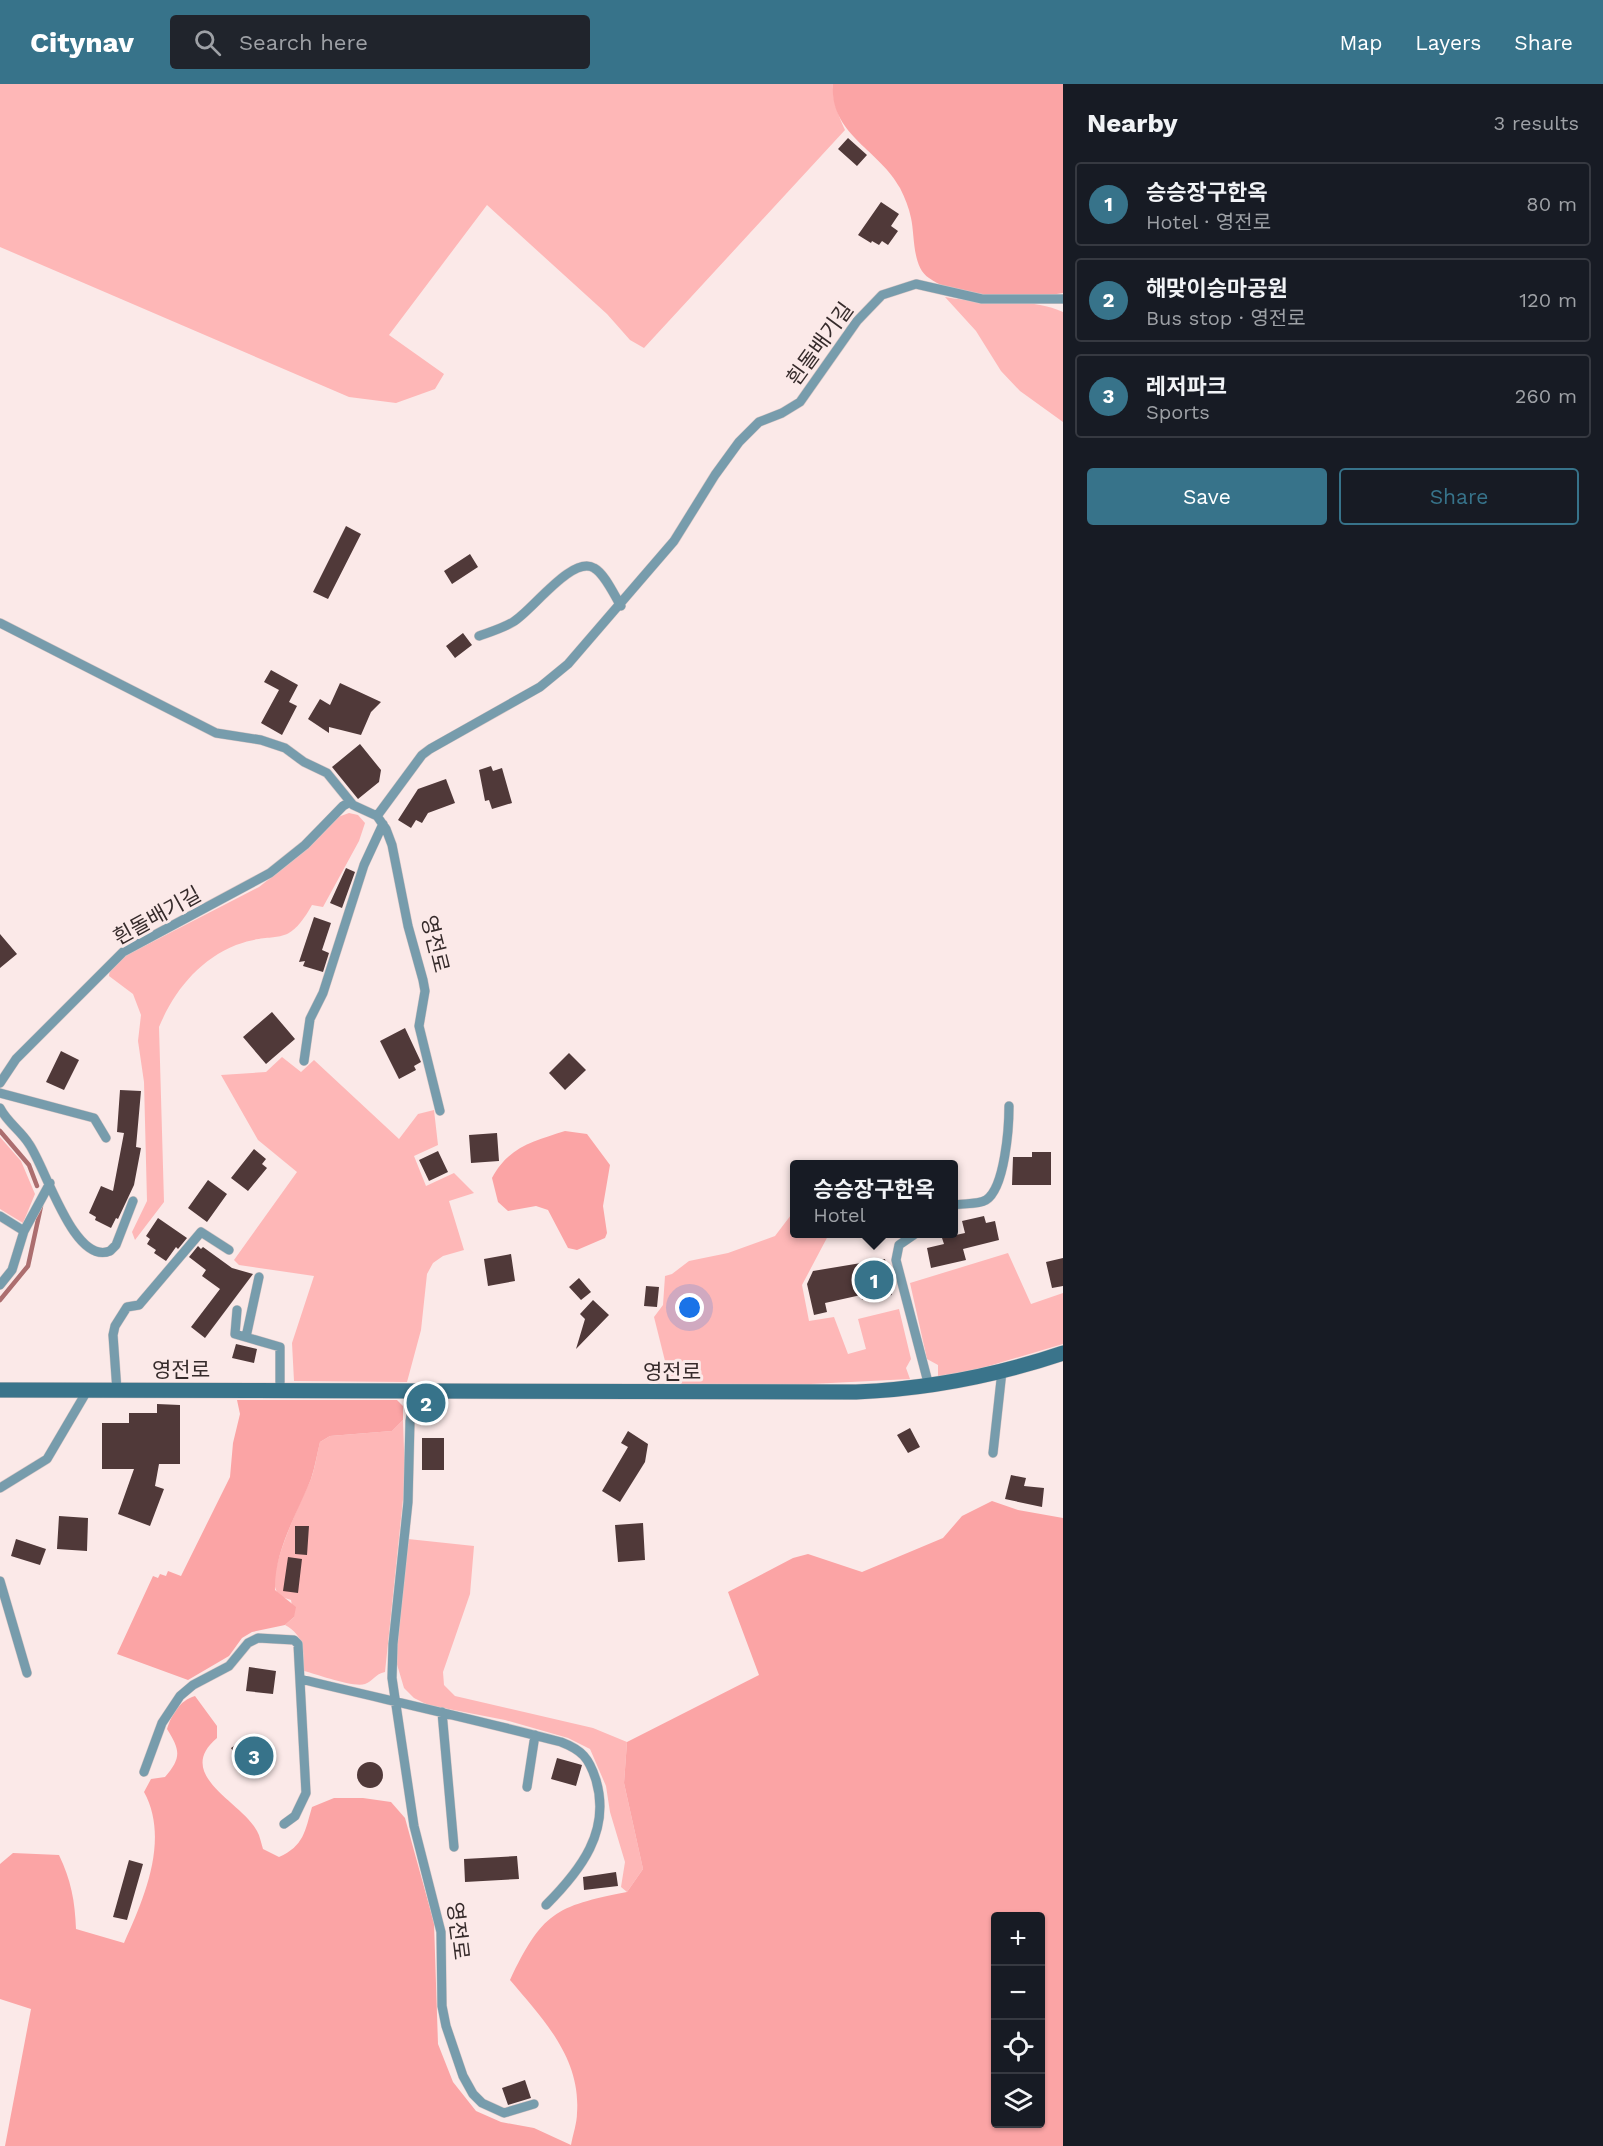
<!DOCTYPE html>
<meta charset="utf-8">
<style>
:root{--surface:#171b24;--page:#20242c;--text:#f1f3f6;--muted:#9ea1a6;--line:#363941;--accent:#37738a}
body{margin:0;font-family:"Work Sans","Noto Sans KR",sans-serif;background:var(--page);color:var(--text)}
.controls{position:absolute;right:18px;bottom:18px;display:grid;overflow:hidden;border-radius:6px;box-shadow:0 2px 4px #0004}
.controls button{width:54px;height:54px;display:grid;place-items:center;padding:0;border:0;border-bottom:2px solid var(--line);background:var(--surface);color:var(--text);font:30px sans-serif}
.you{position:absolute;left:690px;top:1224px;width:21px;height:21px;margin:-15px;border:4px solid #fff;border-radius:50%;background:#1a73e8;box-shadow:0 0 0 9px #1a73e833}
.badge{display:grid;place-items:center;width:39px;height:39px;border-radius:50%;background:var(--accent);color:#fff;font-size:20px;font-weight:700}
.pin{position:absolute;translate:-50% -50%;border:3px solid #fff;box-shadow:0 2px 6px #0006}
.popup{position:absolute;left:790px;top:1076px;width:168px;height:78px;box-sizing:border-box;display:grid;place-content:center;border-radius:6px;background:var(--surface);filter:drop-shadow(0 2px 4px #0005);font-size:20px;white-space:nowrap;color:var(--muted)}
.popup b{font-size:22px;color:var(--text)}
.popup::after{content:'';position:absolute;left:50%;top:100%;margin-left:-12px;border:12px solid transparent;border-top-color:var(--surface)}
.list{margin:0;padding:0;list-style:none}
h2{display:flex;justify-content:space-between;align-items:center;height:78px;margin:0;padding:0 24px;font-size:26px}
h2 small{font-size:20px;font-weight:400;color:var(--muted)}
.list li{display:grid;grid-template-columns:39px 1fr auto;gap:18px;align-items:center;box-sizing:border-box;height:84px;margin:0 12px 12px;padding:0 12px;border:2px solid var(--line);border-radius:6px}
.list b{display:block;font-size:22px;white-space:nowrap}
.list p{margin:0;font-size:20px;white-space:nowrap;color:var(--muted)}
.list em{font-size:20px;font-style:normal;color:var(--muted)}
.actions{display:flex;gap:12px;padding:18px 24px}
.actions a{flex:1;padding:14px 0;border:2px solid var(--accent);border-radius:6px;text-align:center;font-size:21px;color:var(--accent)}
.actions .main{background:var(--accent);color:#fff}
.icon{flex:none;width:33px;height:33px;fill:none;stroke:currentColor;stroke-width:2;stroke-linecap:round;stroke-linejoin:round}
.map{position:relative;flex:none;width:1063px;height:2062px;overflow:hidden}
header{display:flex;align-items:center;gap:36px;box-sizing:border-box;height:84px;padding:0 30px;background:var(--accent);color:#fff}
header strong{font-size:28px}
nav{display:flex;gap:33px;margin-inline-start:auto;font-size:21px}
.search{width:420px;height:54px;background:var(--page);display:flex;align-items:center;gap:15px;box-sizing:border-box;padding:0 21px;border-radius:6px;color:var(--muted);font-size:22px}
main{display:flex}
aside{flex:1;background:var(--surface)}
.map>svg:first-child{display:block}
</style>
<header>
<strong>Citynav</strong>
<div class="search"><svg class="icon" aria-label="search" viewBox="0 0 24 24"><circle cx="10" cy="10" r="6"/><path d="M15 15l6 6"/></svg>Search here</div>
<nav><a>Map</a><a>Layers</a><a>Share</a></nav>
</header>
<main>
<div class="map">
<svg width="1063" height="2062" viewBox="0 0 1063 2062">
<rect width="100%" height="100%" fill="#fbe9e8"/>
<path fill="#feb7b7" d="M0 0H833C832 16 838 31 845 46L644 264 630 256 607 230 487 121 389 251 444 290 435 305 396 319 349 313 0 163Z
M945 213C983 221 1027 212 1063 228V338L1020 307 1001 287 976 247Z
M349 729 358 731 365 739 359 757 323 823 312 821C286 867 278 845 236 861 199 876 174 907 159 943L164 1118 135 1156 132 1148 147 1117 144 998 138 957 141 931 133 910 109 892 110 885 125 872 259 803 302 769 338 733Z
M282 973 301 988 314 976 399 1055 418 1030 434 1026 438 1061 414 1072 426 1102 454 1089 474 1109 449 1117 464 1166 443 1172 433 1179 427 1190 421 1246 407 1298 294 1297 292 1259 314 1192 239 1181 234 1176 297 1088 258 1056 221 991 266 988Z
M0 1053 21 1077 35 1110 23 1139 0 1125Z
M794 1127V1150H829L802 1201 809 1237 834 1233 848 1270 866 1265 858 1235 899 1225 911 1275 906 1284 910 1295 811 1300 671 1301 654 1233 663 1221 665 1192 672 1190 689 1177 728 1169 775 1152Z
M1008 1169 1031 1220 1063 1209V1260L982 1284 938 1293V1281L927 1275 910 1199Z
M403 1336 405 1396 385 1588C375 1590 373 1597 365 1600 354 1604 316 1590 304 1587 303 1566 305 1552 285 1541L294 1533 291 1516C285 1514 279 1513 276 1506 267 1487 302 1415 311 1395 315 1384 317 1370 320 1358L330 1352 392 1347Z
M408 1455 474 1462 470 1510 443 1588 444 1601 455 1612 593 1644 627 1658 624 1699 643 1785 627 1808 621 1803 625 1778 610 1728 606 1702 590 1665 568 1654 505 1636 428 1621 414 1614 404 1604 396 1577Z"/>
<path fill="#fba4a5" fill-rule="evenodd" d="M833 0H1063V209C1049 212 1036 210 1022 210 990 210 957 214 929 194 912 183 915 152 911 134 909 124 905 114 900 104 880 66 829 50 833 0Z
M565 1047 587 1050 610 1081 603 1122 607 1149 605 1154 577 1166 568 1164 548 1126 536 1122 508 1127 498 1118 492 1094C508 1063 534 1057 565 1047Z
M237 1316H397L403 1322V1336L392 1347 330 1352 320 1358C317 1370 315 1383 311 1395 297 1430 274 1467 275 1506L296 1523 294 1533 285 1541 252 1548 242 1554 229 1572 188 1596 117 1570 153 1492 158 1494 160 1490 166 1492 168 1487 181 1492 230 1393 233 1359 240 1330Z
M992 1417 1018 1426 1063 1434V2062H5L31 1925 0 1915V1780L13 1769 59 1771C71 1796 75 1817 76 1845L124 1859C144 1815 170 1755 144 1708L151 1695 165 1693C182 1673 180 1666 167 1645 172 1630 179 1617 195 1612L217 1642V1654C173 1691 242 1718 257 1747 260 1752 261 1759 263 1765L279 1773C304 1762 305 1747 312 1723L334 1714H363L391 1718 405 1734 434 1839 438 1960 453 1998 476 2027 501 2038 534 2044 571 2061C573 2050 577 2039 577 2029 581 1974 543 1935 510 1896 542 1829 555 1822 627 1808L643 1785 624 1699 627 1658 759 1591 728 1508 793 1474 808 1470 862 1488 943 1454 962 1432ZM996 1832H1040V2040H996Z"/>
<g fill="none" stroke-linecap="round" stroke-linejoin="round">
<path stroke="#ac6e6f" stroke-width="4.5" d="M0 1047 29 1081 37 1102
M0 1216 28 1182 41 1122"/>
</g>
<path fill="#503939" d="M848 54 867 71 857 82 838 65Z
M881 118 899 130 891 142 898 147 888 161 882 157 879 161 872 157 871 159 858 151Z
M346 442 361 450 328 515 313 508Z
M470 470 478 483 452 500 444 487Z
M463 549 472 561 455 574 446 562Z
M271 586 298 601 289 618 297 622 282 651 261 639 279 606 264 598Z
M340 599 381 618 371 628 361 651 329 643V649L308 635 320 615 330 621Z
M360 660 381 686 379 698 358 715 332 683Z
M491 682 493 687 502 684 512 719 492 725 489 716 485 717 479 686Z
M446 695 455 719 428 729 422 739 416 736 411 744 398 736 418 705Z
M346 784 355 788 342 824 330 819Z
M314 833 331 839 322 866 329 869 323 888 303 882 305 877 299 878Z
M0 850 17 870 0 884Z
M272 928 295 955 266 980 243 953Z
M405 944 421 978 414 982 416 986 399 995 380 957Z
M61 967 79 976 64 1006 46 998Z
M569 969 586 986 565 1006 549 989Z
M120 1006 141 1007 136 1063 141 1064 134 1101 118 1135 116 1134 111 1144 95 1136 96 1133 89 1129 101 1102 113 1107 124 1049 117 1048Z
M497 1049 499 1077 471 1079 469 1051Z
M254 1065 266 1075 262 1080 267 1084 248 1107 231 1094Z
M438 1067 448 1088 429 1097 419 1076Z
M1032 1068H1051V1101H1012L1013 1073H1032Z
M208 1096 227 1110 207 1138 188 1124Z
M984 1132 986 1139 995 1137 999 1156 963 1165 966 1176 931 1184 927 1164 944 1160 942 1154 965 1149 962 1137Z
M158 1134 187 1154 178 1165 176 1163 166 1177 154 1169 156 1166 147 1160 150 1155 146 1152Z
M198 1162 201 1165 203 1163 232 1184 253 1190 205 1254 191 1243 220 1205 202 1192 206 1186 189 1173Z
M511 1170 515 1197 488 1202 484 1175Z
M1063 1174V1202L1052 1204 1046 1178Z
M885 1175 892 1211 862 1216 861 1211 825 1219 827 1228 814 1231 807 1200 813 1187Z
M579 1194 591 1208 581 1216 569 1203Z
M646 1202 659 1203 657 1223 644 1222Z
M593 1216 609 1231 576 1265 585 1235 580 1230Z
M236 1260 257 1265 254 1279 232 1274Z
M157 1320 180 1321V1380H159L155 1402 164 1405 150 1442 118 1430 134 1385H102V1339H129V1329H157Z
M910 1344 920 1363 908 1369 897 1351Z
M628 1347 648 1360 645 1378 620 1418 602 1407 628 1363 621 1359Z
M422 1354H444V1386H422Z
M1011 1391 1026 1394 1024 1402 1044 1404 1042 1423 1005 1415Z
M59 1432 88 1434 87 1467 57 1465Z
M643 1439 645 1476 618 1478 615 1441Z
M295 1442H309L307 1471 295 1470Z
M16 1455 46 1465 40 1481 11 1472Z
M288 1473 302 1475 298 1509 283 1507Z
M249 1583 276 1587 273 1610 246 1607Z
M253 1650 272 1679 250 1694 231 1664Z
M557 1674 582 1681 576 1702 551 1695Z
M357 1691a13 13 0 1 1 26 0a13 13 0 1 1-26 0Z
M517 1772 519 1795 465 1798 464 1775Z
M129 1776 143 1780 127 1836 113 1833Z
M616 1788 618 1802 584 1806 583 1793Z
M525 1996 531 2014 508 2021 502 2004Z"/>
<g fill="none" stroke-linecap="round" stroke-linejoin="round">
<g stroke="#d8c7c6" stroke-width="10">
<path id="lane" d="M0 539 216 649 261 656 285 664 304 678 327 689 353 721 377 732 386 745 392 761 408 842 423 896 425 907 419 942 440 1027
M479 552C490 548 503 544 513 538 532 527 572 471 594 484 605 490 614 511 621 522
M377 732 422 671 430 665 540 603 568 580 674 457 715 391 739 358 759 338 782 329 800 318 857 237 882 211 916 200 982 215H1063
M304 977 310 935 323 909 364 781 383 740
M0 999 16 975 123 868 270 789 305 761 343 722 350 718
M0 1009 94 1034 106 1054
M0 1024C7 1038 21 1047 29 1060 46 1084 74 1182 110 1167L116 1161 133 1117
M954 1121C964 1119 977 1121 986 1116 1005 1104 1009 1043 1009 1022
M0 1132 24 1147
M915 1150 899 1161 896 1176 929 1302
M0 1201 12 1186 24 1147 50 1099
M237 1226 235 1250 280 1263V1307
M246 1253 259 1193
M117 1307 113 1251 115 1242 127 1223 139 1221 201 1148 229 1166
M415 1308 410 1337 408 1418 393 1560 392 1594 414 1742 441 1848 442 1922 446 1942 463 1992 473 2010 482 2019 504 2029 534 2020
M993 1369 1002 1287
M0 1404 47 1375 87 1307
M0 1497 27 1589
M300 1595C387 1616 474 1635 561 1658 582 1666 589 1674 596 1696 611 1747 581 1786 546 1821
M442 1628 454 1763
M144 1688 162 1639 180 1612 193 1601 229 1582 248 1559 258 1554 294 1556 298 1560 306 1709 295 1732 284 1740
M527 1703 535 1651"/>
</g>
<g stroke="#d8c7c6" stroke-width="16">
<path id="secondary" d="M0 1306 856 1308C927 1305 995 1292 1063 1269"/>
</g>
<use href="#lane" stroke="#779cac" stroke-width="9"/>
<use href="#secondary" stroke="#3a748b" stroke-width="15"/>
</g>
<g text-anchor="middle" stroke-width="6" stroke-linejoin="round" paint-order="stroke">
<g font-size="21" fill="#362b2b" stroke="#fbe9e8">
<text transform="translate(820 260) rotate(-54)" y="7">흰돌배기길</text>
<text transform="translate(157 832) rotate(-29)" y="7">흰돌배기길</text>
<text transform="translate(435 860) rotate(76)" y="7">영전로</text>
<text x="181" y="1293">영전로</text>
<text x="672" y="1295">영전로</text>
<text transform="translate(458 1847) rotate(83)" y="7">영전로</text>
</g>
</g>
</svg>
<div class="controls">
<button>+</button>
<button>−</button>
<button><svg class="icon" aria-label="locate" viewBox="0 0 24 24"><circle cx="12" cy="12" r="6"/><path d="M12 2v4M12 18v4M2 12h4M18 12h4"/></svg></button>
<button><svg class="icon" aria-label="layers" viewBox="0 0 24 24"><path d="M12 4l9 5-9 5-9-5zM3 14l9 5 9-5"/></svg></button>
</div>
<div class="you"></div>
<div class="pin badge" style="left:874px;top:1196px">1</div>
<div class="popup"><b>승승장구한옥</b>Hotel</div>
<div class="pin badge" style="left:426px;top:1319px">2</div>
<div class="pin badge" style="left:254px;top:1672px">3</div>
</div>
<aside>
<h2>Nearby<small>3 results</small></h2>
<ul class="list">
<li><span class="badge">1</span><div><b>승승장구한옥</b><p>Hotel · 영전로</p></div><em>80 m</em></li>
<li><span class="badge">2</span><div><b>해맞이승마공원</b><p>Bus stop · 영전로</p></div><em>120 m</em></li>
<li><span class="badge">3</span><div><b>레저파크</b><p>Sports</p></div><em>260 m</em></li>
</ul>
<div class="actions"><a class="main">Save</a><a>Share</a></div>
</aside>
</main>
